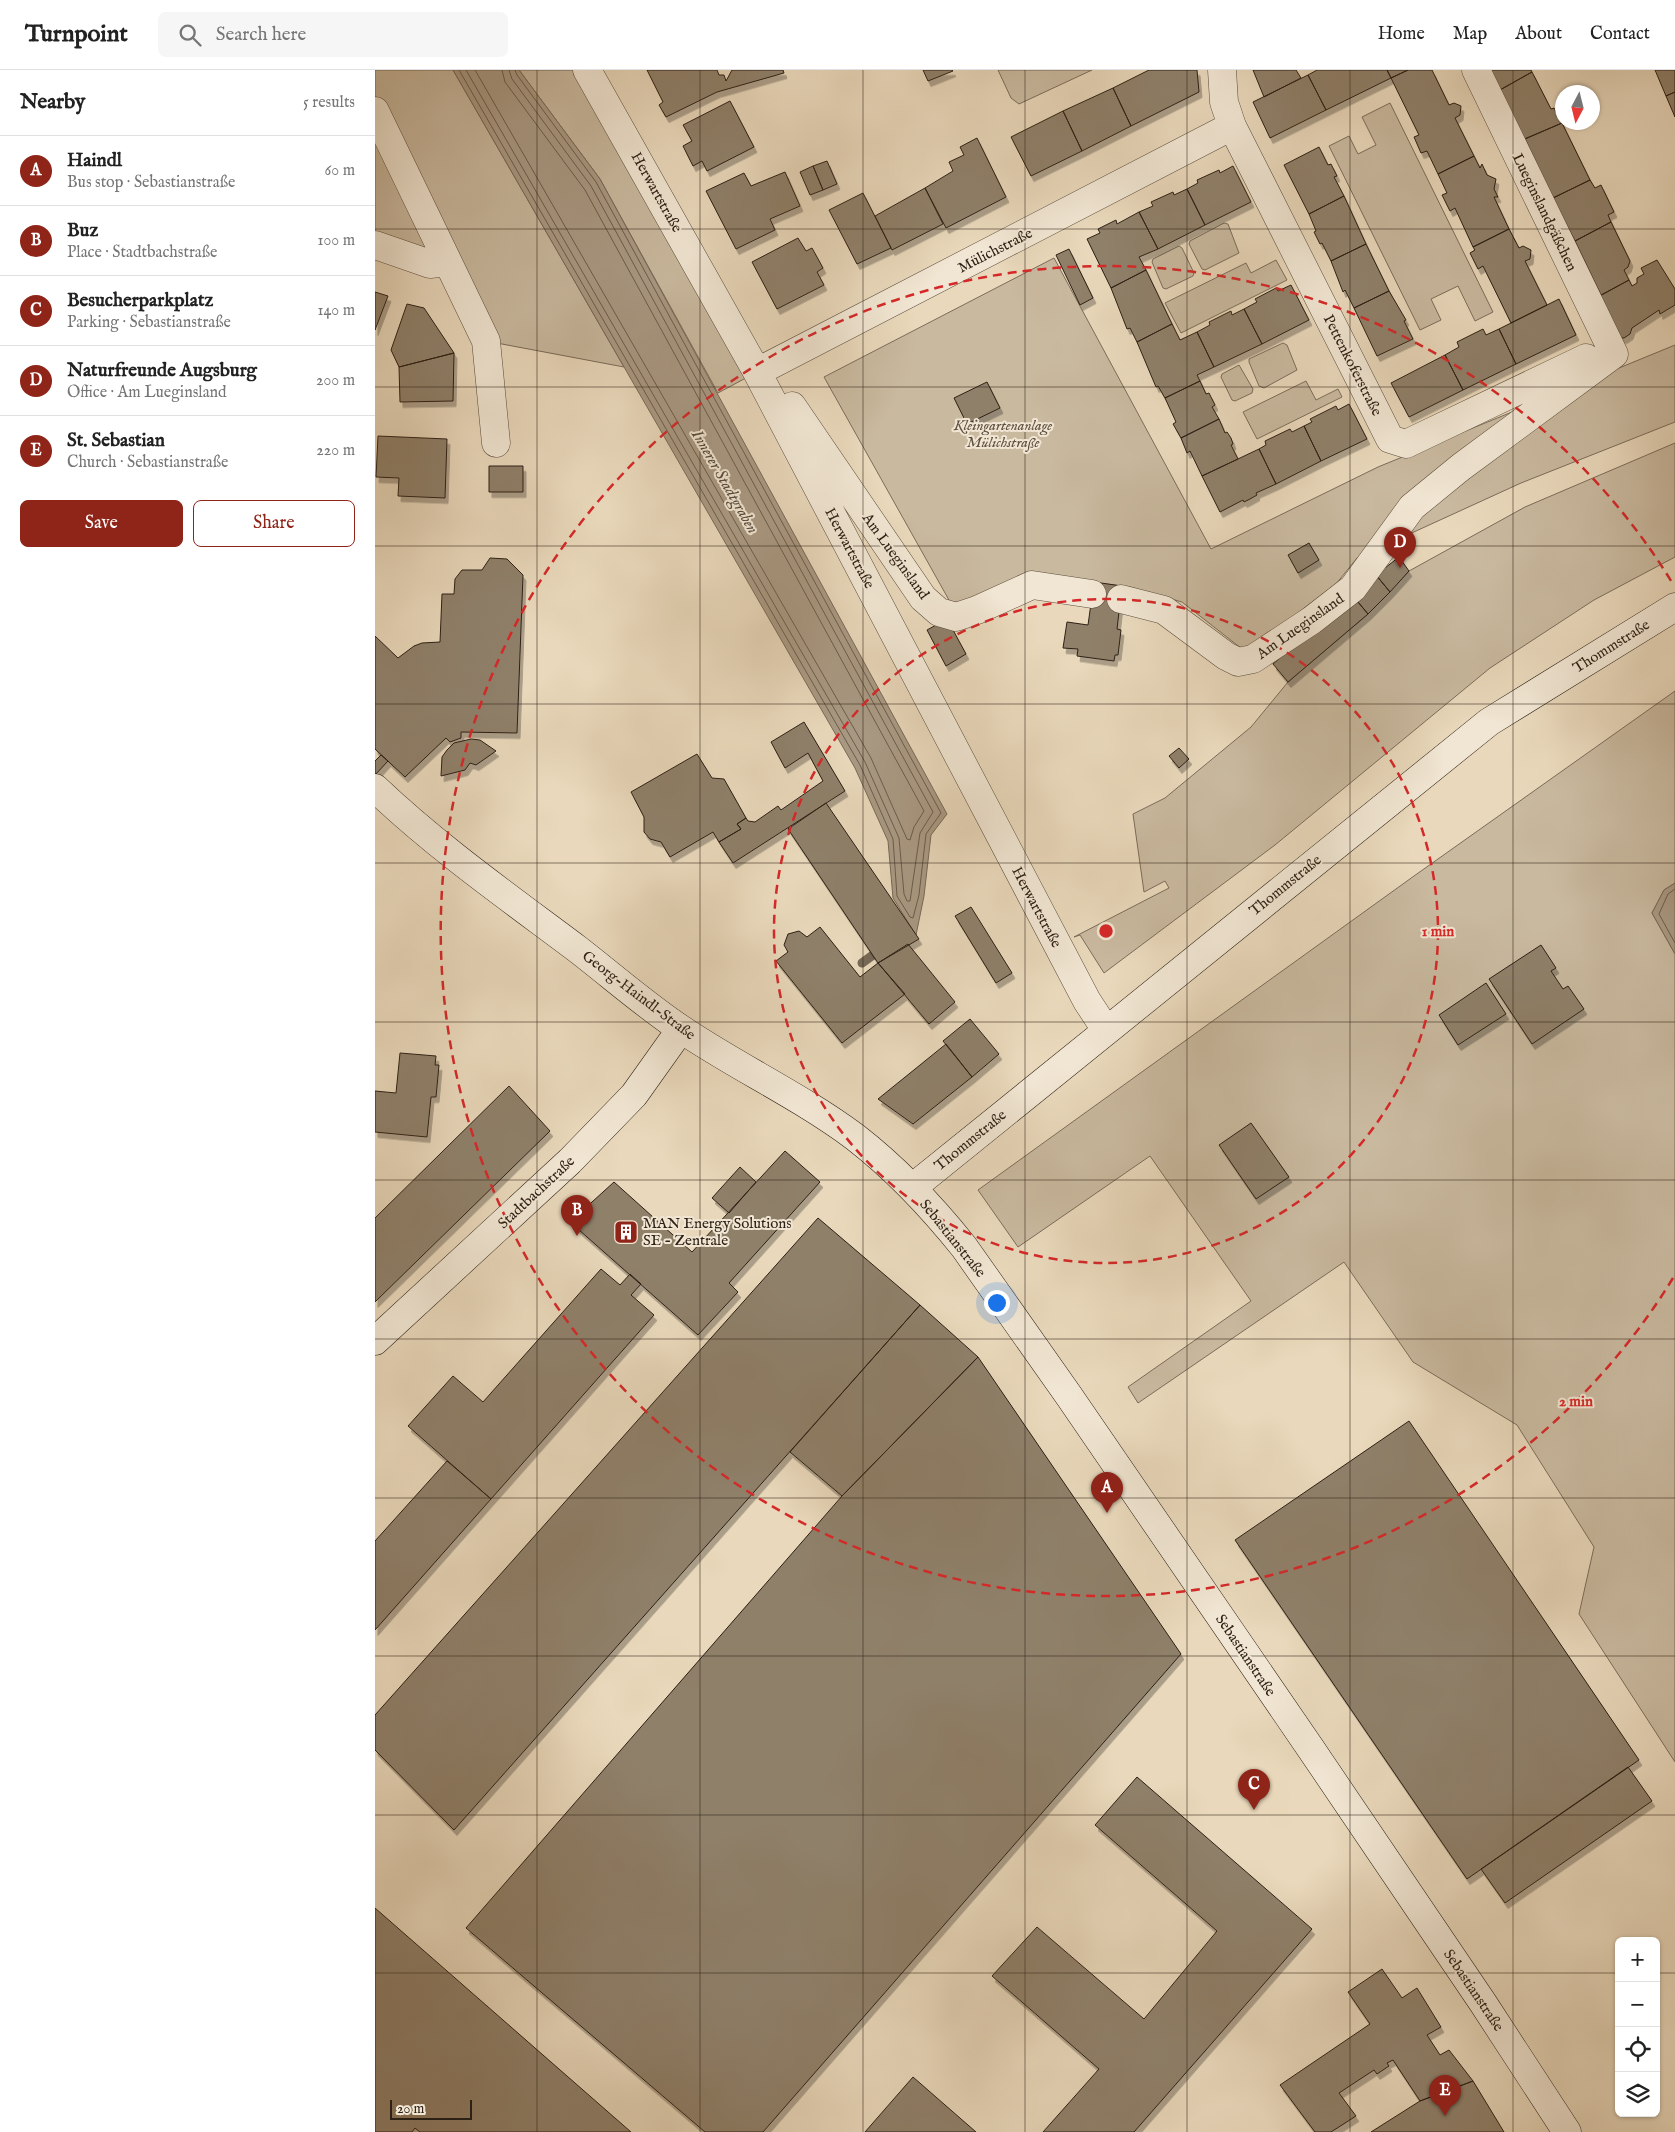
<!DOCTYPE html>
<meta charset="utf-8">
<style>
:root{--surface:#fff;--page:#f6f6f6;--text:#222;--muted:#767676;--line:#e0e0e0;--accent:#8f2418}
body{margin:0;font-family:"IM FELL English",serif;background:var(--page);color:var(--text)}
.controls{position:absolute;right:15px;bottom:15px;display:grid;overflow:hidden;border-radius:8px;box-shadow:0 1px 4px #0004}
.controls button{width:45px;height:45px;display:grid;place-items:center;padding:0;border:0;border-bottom:1px solid var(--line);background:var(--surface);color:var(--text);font:25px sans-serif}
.compass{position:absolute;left:1180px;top:15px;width:45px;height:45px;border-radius:50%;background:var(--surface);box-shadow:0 1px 4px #0004;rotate:187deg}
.scale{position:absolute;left:15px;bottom:12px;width:82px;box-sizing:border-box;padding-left:5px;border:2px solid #2d2015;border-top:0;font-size:14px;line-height:18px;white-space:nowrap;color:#2d2015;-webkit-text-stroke:4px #f1e6d3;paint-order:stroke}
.you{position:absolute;left:621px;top:1232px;width:18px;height:18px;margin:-12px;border:4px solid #fff;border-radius:50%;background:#1a73e8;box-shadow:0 0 0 8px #1a73e833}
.badge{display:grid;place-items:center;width:32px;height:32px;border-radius:50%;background:var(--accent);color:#fff;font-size:16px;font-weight:700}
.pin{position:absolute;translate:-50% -41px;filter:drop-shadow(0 1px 2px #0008)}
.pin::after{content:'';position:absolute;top:26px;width:18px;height:15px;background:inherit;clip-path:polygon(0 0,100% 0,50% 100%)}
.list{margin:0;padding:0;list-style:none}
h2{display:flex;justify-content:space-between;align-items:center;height:65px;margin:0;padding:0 20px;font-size:21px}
h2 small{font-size:16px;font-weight:400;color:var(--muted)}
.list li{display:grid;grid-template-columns:32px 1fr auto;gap:15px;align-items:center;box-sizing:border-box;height:70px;padding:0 20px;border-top:1px solid var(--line)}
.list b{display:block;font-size:19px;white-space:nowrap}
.list p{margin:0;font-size:16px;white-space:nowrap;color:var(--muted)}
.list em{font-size:16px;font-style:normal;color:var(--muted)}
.actions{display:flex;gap:10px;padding:15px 20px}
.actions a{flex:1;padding:11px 0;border:1px solid var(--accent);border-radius:8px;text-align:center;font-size:18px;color:var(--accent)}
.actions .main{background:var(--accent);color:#fff}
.icon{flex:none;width:28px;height:28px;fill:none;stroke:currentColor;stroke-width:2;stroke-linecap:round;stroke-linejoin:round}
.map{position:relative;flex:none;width:1300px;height:2062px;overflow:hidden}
header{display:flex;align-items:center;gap:30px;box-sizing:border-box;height:70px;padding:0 25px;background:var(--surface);border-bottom:1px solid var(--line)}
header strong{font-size:24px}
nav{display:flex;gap:28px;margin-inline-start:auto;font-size:18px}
.search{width:350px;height:45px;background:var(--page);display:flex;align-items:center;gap:12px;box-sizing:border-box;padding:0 18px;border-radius:8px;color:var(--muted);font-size:19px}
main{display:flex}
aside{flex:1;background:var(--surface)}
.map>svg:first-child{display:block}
</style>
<header>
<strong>Turnpoint</strong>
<div class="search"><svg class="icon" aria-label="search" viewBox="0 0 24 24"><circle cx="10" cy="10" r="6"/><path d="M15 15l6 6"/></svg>Search here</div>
<nav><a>Home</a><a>Map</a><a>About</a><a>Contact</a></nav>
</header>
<main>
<aside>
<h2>Nearby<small>5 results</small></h2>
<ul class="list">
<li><span class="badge">A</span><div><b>Haindl</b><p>Bus stop · Sebastianstraße</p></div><em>60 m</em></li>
<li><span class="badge">B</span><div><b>Buz</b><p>Place · Stadtbachstraße</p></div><em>100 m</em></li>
<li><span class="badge">C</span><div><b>Besucherparkplatz</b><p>Parking · Sebastianstraße</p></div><em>140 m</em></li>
<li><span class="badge">D</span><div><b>Naturfreunde Augsburg</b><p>Office · Am Lueginsland</p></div><em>200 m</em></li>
<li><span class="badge">E</span><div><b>St. Sebastian</b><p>Church · Sebastianstraße</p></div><em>220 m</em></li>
</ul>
<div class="actions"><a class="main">Save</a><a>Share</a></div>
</aside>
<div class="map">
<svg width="1300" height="2062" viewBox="0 0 1300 2062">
<defs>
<filter id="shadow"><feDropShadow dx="3" dy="5.5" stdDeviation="0" flood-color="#0004"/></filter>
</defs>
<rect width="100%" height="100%" fill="#e9d8bb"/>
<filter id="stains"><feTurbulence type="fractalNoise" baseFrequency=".004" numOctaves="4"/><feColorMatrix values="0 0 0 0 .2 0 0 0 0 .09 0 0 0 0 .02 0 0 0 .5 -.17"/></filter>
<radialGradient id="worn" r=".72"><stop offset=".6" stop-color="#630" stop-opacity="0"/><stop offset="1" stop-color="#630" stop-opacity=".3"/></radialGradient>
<path fill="#c9b99f" stroke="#7b6c5a" d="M0 0H78L249 297 111 271 72 192 0 175Z
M144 0H212L382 302 343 323 225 109Z
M623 0H717L644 34 636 28Z
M1015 33 1118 242 1100 251 1083 216 1056 229 1066 250 1045 260 954 76 974 66 983 84 1001 75 987 47Z
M849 153 853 154 864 183 830 200 827 199 814 174 815 171Z
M804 176 807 178 819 203 818 206 791 219 788 218 777 192 778 189Z
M679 188 836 479 1003 397 1300 275V352L1146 413 982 488 961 514 871 582 807 532 755 517 658 505 579 539 449 307Z
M901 190 912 210 806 263 790 233 871 193 876 203Z
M908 273 912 275 922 300 889 318 884 316 874 292V289Z
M864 295 878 319 877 323 860 331 857 330 846 307 847 304Z
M931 311 941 330 963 319 967 327 882 369 868 342Z
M1300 373V487L1219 530 1115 598 900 775 729 903 705 865 699 867 794 818 790 811 769 822 758 744 790 728 876 657 913 612 993 544 1034 501 1150 437Z
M1300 621V813L1289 820 1277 843 1300 884V1692L1204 1544 1219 1477 1142 1355 1038 1292 969 1192 763 1333 753 1317 876 1231 775 1086 643 1177 603 1120 1039 806Z"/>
<path fill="#a99983" stroke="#776957" d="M78 0H144L225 109 572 744 556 765 549 826 541 865 518 828 513 771 480 698Z
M1300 813V884L1277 843 1289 820Z"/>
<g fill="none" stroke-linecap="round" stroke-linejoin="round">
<path stroke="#6b5c4c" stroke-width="1" d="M84 0 485 695 518 769 522 826 535 847 538 848 544 825 551 764 566 743 221 112 142 5 140 0
M91 0 490 692 524 768 529 824 532 831H535L545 763 558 742 216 116 137 9 134 0
M100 0 496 688 532 769 535 770 539 757 549 741 210 120 130 12 127 0
M1300 819 1293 824 1284 844 1300 873"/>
<path stroke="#776957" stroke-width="9" d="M487 893 498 885"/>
</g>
<path fill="#8f806b" stroke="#2d2015" filter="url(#shadow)" d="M272 0H342L344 5H349L351 11 357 0H408L409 3 342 22 291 47 284 35 288 32Z
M548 0H577L578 1 553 11Z
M774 0H822L824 22 756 56 738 18Z
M921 0 926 8 889 27 878 0Z
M942 0H1012L1016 8 951 40 933 5Z
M1012 0H1033L1016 8Z
M1033 0H1057L1074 35 1079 33 1086 36 1085 45 1080 48 1099 86 1063 104 1052 81 1046 83 1039 67 1044 65 1016 8Z
M1116 0H1156L1157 2 1125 20Z
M1280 0H1300V22L1291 26Z
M1157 2 1176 39 1179 38 1187 53 1147 70 1123 21Z
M933 5 951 40 895 68 878 32Z
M738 18 756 56 707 81 688 41Z
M1300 22V47L1291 26Z
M355 31 379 77 332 101 327 91 318 96 308 76 317 71 308 55Z
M688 41 707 81 656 106 636 67Z
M1187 53 1215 110 1178 128 1150 69Z
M602 68 631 127 571 158 550 118 578 101 574 92 589 85 585 77Z
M944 77 953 95 956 94 962 106 959 107 969 126 934 144 909 95Z
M1099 86 1105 98 1107 94 1112 105 1121 109 1119 119 1123 127H1119L1134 159 1098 177 1080 138 1075 141 1067 125 1072 123 1063 104Z
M452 91 462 114 448 120 438 96Z
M438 96 448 120 435 125 425 102Z
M858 96 876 132 830 155 812 119 823 113 822 110 844 100 845 103Z
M410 102 425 136 395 149 400 160 361 179 331 121 369 103 376 116Z
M1215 110 1220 118 1226 115 1239 142 1233 145 1236 152 1200 171 1178 128Z
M550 118 568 154 517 180 500 146Z
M812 119 830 155 783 179 764 142 778 136 776 132 798 122 799 125Z
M488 123 516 178 482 194 454 140Z
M969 126 991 174 956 191 947 173 945 174 939 162 941 161 934 144Z
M764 142 783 179 764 187 771 200 736 218 712 169 725 163 723 159 741 150 742 154Z
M1236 152 1255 191 1253 197 1249 200 1254 210 1226 225 1200 171Z
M1134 159 1144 178 1148 176 1156 180 1155 189 1150 191 1172 235 1136 253 1108 196 1103 199 1095 183 1100 180 1098 177Z
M423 168 431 181 437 178 448 198 442 202 449 215 402 239 377 192Z
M991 174 1014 221 979 238 970 220 968 222 956 191Z
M694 179 718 228 705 235 681 185Z
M1282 190 1300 219V235L1285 244 1284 240 1257 258 1255 264 1249 268 1241 267 1223 227 1254 210 1257 216 1262 213V208L1269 204 1266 198Z
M771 200 797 254 762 272 755 258 752 259 736 218Z
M916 215 934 250 887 274 869 239 882 232 880 229 901 218 903 221Z
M1014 221 1031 250 1029 251 1038 269 1002 286 979 238Z
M0 222 13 226 0 260Z
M1184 229 1201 265 1141 294 1124 259Z
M32 234 49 238 79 283 24 297 16 280Z
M869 239 887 274 839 297 822 262 835 255 834 252 856 241 857 245Z
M797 254 805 270 822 262 839 297 822 305 825 311 790 328 783 316 781 317 762 272Z
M1108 259 1111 265 1124 259 1141 294 1088 320 1070 285 1084 277 1082 272Z
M79 283 78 331 25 332 24 297Z
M1070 285 1088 320 1034 347 1016 313Z
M825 311 831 324 834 323 840 335 837 337 844 349 806 368 798 354 801 352 790 328Z
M612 312 625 338 592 354 579 328Z
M974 334 992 369 946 391 929 356 937 352 935 349 961 336 963 340Z
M844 349 850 363 852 362 856 368 858 374 856 375 863 389 827 406 815 381 812 383 806 368Z
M929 356 946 391 901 414 884 379 891 375 890 371 915 359 917 362Z
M3 366 72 369 70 428 23 426 24 408 1 407Z
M884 379 901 414 881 423 882 425 875 429 869 432 868 430 845 442 827 406Z
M114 396H148V422H114Z
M934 473 944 490 923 503 913 485Z
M1024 487 1034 501 1015 522 1001 505Z
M115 488 132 489 148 505 142 663 86 662V668L75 672 71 668 30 707 0 679V566L23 588 39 576 47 573 65 572 67 524H79L80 509 87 500H107Z
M1001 505 1015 522 993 544 978 526Z
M719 512 747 516 742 559 746 560 743 585H740L739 591 702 586 703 579 688 578 692 552 713 555Z
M978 526 993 544 913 612 898 594Z
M572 549 591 584 571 596 552 560Z
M429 652 470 721 358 793 344 772 366 759 362 754 371 748 373 751 380 752 403 736 406 740 448 711 433 683 410 698 396 672Z
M96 669 105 670 121 681 101 695 95 693 90 700 66 706 67 687 72 680 79 673Z
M804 678 814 689 804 698 794 686Z
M322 684 337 708 349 709 371 748 362 754 366 759 344 772 338 762 295 787 286 772 275 769 269 762V747L256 722Z
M6 685 13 691 0 705V691Z
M451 733 544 869 503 893 413 759Z
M596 837 637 903 621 913 580 846Z
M445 857 485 907 503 893 530 924 467 973 401 891 413 882 409 875 413 864 424 861 432 867Z
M533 874 580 932 554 954 503 893Z
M1166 875 1181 898 1176 901 1188 919 1193 916 1209 939 1157 974 1114 909Z
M1111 913 1131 944 1083 975 1064 945Z
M595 949 624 984 597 1007 568 971Z
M571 974 597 1007 538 1054 503 1029Z
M25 983 61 986 60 995H64L61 1027H56L52 1067 0 1062V1021L21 1023Z
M134 1016 175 1061 0 1232V1148Z
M876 1053 914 1107 881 1129 844 1075Z
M410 1081 445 1112 354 1213 363 1222 323 1265 195 1152 239 1112 317 1182Z
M365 1097 381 1112 354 1143 337 1128Z
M443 1148 545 1235 79 1760 0 1680V1645Z
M226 1199 245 1215 255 1204 266 1214 256 1225 279 1245 116 1429 33 1356 78 1306 108 1332Z
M545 1235 603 1287 467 1426 415 1382Z
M603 1287 806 1584 388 2062H330L91 1858 467 1426Z
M1034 1351 1264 1690 1092 1809 860 1470Z
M72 1391 116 1429 0 1560V1471Z
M1253 1697 1277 1731 1130 1833 1106 1799Z
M762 1707 937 1859 759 2062H668L724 1999 617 1906 662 1857 769 1949 842 1861 720 1755Z
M0 1838 256 2062H45L40 2058 37 2062H0Z
M1007 1899 1027 1928 1042 1918 1066 1957 1052 1965 1065 1985 1074 1980 1098 2011 1045 2031 1018 1990 1012 1993 1014 1996 1002 2004 999 2000 964 2023 981 2046 956 2062H940L905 2015 995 1954 973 1922Z
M538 2007 601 2062H490Z
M1098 2011 1129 2062H996L1045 2031Z"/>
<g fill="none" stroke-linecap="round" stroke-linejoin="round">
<g stroke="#5c4e3e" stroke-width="29">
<path id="street" d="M212 0 382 302 712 931 731 960
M847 0 849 32 857 56 1015 369 1031 374 1211 288
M0 41 111 271 121 373
M0 175 55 194 72 192
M382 302 857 56
M417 336 548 528 564 542 581 547 602 540 657 515 717 524
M746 529 789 540 851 586 863 592 878 589 937 550 978 518 1037 437 1086 397 1239 284 1101 0"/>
</g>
<g stroke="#2d2015" stroke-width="29">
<path id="secondary" d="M0 718C62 777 133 827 201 878 236 905 270 935 306 959 362 997 425 1026 480 1067 520 1098 557 1137 589 1177L694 1326 936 1679 1108 1933 1192 2062
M537 1118 1114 652 1300 537
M0 1271 195 1091 259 1025 306 959"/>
</g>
<use href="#street" stroke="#f1e6d3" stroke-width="28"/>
<use href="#secondary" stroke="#f1e6d3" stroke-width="28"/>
</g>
<path fill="none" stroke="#2d2015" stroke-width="1" stroke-opacity="0.55" d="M162 0V2062M325 0V2062M488 0V2062M650 0V2062M812 0V2062M975 0V2062M1138 0V2062M0 159H1300M0 317H1300M0 476H1300M0 634H1300M0 793H1300M0 952H1300M0 1110H1300M0 1269H1300M0 1428H1300M0 1586H1300M0 1745H1300M0 1903H1244M1281 1903H1300"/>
<g fill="none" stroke="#d62828" stroke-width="2.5" stroke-dasharray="9 6">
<circle cx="731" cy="861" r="332"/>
<path d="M1298 1208A665 665 0 1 1 1298 514"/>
</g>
<defs>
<g id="building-square" transform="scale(1.25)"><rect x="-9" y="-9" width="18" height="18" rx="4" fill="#8f2418" stroke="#f1e6d3"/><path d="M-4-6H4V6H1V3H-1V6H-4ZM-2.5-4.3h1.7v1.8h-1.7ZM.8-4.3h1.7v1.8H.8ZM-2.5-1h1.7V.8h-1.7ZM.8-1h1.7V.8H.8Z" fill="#fff"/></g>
</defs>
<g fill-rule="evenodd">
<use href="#building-square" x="251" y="1162"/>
</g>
<g text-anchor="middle" stroke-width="4" stroke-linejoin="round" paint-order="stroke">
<g font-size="15" fill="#2d2015" stroke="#f1e6d3">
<text transform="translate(282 122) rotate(61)" y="5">Herwartstraße</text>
<text transform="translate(1170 142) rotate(64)" y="5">Lueginslandgäßchen</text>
<text transform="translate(620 180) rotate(-27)" y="5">Mülichstraße</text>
<text transform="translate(978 295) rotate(63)" y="5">Pettenkoferstraße</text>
<text transform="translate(475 478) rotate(62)" y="5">Herwartstraße</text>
<text transform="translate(521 486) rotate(54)" y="5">Am Lueginsland</text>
<text transform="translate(925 556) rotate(-35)" y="5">Am Lueginsland</text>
<text transform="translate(1236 576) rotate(-32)" y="5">Thommstraße</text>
<text transform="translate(910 815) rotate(-39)" y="5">Thommstraße</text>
<text transform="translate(662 837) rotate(62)" y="5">Herwartstraße</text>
<text transform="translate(264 925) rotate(37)" y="5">Georg-Haindl-Straße</text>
<text transform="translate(595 1070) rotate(-39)" y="5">Thommstraße</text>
<text transform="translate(161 1122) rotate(-43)" y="5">Stadtbachstraße</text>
<text transform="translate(578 1168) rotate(51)" y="5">Sebastianstraße</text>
<text transform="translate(871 1585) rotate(56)" y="5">Sebastianstraße</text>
<text transform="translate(1099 1920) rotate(56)" y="5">Sebastianstraße</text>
</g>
<g font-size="15" font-style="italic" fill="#5c4e3e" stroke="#f1e6d3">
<text x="628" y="360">Kleingartenanlage<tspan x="628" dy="17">Mülichstraße</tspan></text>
</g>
<g font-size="15" fill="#2d2015" stroke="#f1e6d3" text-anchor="start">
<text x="268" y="1158">MAN Energy Solutions<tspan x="268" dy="17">SE - Zentrale</tspan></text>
</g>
<g font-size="16" font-style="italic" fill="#584a3c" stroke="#f1e6d3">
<text transform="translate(351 411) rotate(60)" y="6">Innerer Stadtgraben</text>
</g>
</g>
<circle cx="731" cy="861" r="8" fill="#d62828" stroke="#f1e6d3" stroke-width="2.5"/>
<g font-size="15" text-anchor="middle" font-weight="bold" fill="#d62828" stroke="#f1e6d3" stroke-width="4" stroke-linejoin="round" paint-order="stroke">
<text x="1063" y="866">1 min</text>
<text x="1201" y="1336">2 min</text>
</g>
<rect width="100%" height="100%" filter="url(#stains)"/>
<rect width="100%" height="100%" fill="url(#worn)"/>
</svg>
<div class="controls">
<button>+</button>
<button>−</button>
<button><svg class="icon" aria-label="locate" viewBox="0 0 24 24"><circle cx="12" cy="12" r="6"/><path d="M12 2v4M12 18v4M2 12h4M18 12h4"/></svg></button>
<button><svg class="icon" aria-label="layers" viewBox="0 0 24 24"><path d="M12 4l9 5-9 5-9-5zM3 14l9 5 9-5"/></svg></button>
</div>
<svg class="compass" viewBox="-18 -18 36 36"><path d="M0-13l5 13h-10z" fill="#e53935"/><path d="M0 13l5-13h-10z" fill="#767676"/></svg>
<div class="scale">20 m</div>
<div class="you"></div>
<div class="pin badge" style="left:732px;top:1443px">A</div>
<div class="pin badge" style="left:202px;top:1166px">B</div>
<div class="pin badge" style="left:879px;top:1740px">C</div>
<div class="pin badge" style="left:1025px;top:498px">D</div>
<div class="pin badge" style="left:1070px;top:2046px">E</div>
</div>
</main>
